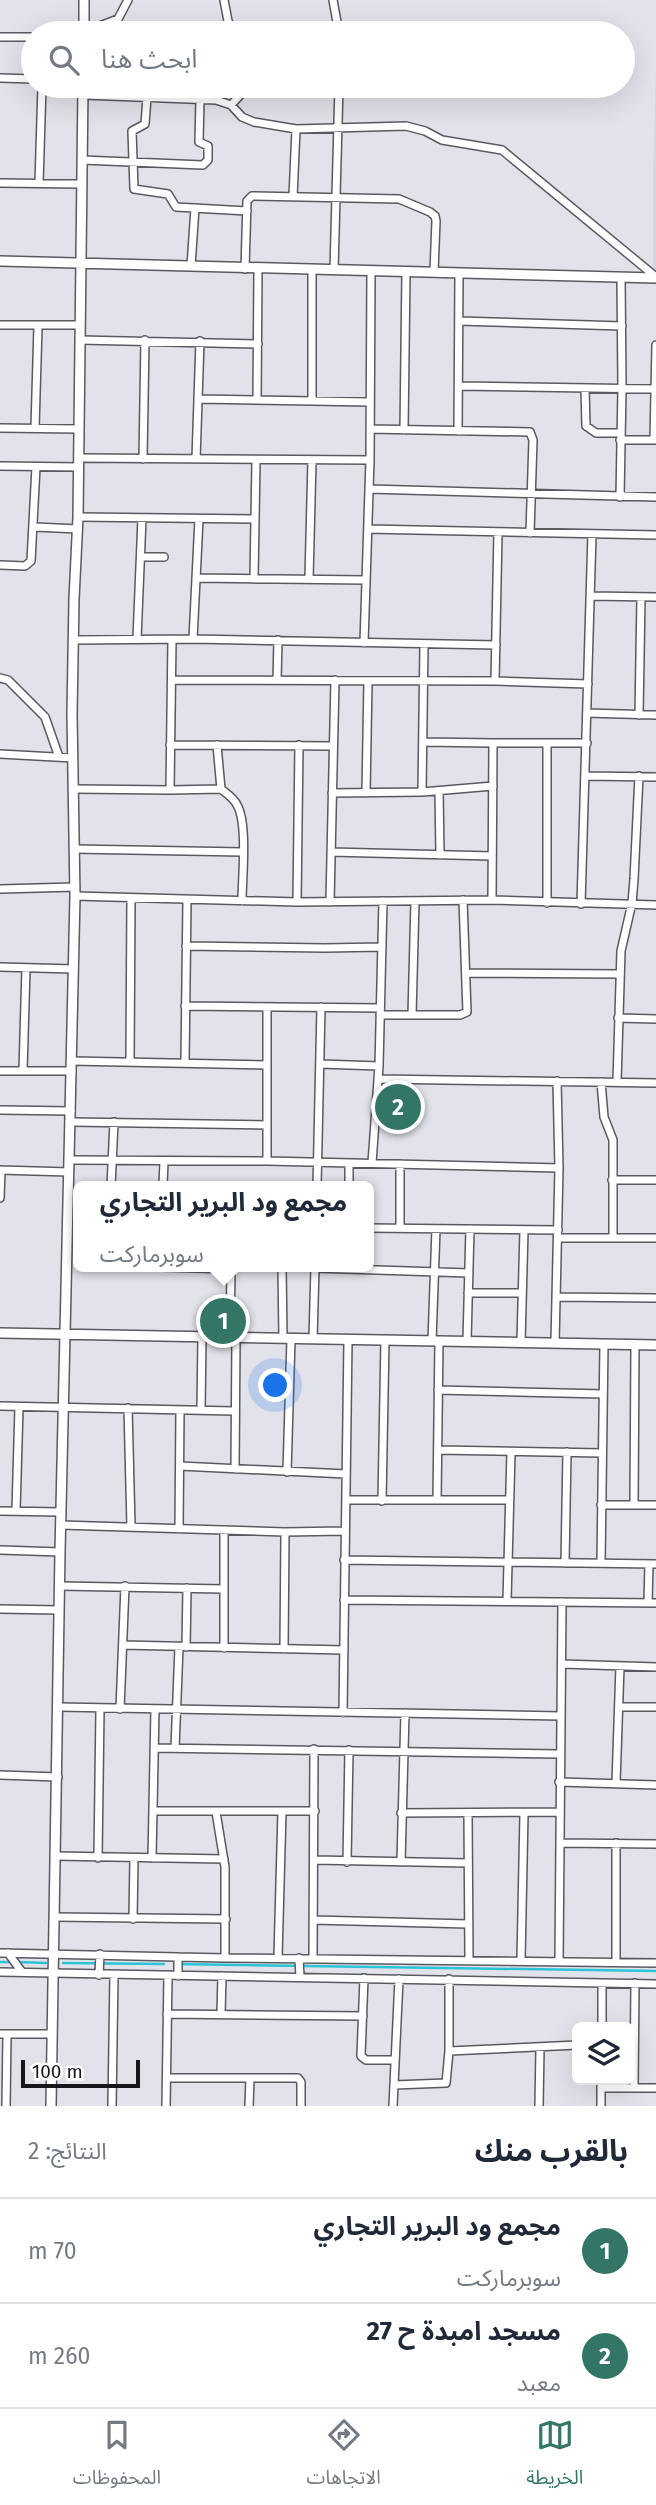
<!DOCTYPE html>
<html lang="ar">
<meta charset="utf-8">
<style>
:root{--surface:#fff;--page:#f6f6f7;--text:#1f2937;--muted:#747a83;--line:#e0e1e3;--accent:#337567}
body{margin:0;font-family:"Fira Sans","Noto Sans Arabic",sans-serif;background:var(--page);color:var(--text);direction:rtl}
.controls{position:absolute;right:21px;bottom:21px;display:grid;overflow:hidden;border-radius:10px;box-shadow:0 7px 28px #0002}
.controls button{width:63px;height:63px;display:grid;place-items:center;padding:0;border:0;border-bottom:2px solid var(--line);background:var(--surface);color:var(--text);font:35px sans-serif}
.scale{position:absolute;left:21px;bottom:18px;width:119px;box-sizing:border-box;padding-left:7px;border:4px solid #17171a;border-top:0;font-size:19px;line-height:24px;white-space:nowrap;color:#17171a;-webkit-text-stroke:5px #fff;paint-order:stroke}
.you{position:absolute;left:276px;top:1386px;width:24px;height:24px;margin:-18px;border:5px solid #fff;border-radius:50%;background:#1a73e8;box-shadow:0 0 0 10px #1a73e833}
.badge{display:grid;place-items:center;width:46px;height:46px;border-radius:50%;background:var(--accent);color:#fff;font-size:23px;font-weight:700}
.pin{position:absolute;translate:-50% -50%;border:4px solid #fff;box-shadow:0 2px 7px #0006}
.popup{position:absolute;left:73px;top:1181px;width:301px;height:91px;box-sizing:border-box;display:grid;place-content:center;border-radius:10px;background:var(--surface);filter:drop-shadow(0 2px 5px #0005);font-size:23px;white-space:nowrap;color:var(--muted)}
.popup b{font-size:26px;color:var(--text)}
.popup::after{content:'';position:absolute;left:50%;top:100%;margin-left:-14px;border:14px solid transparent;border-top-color:var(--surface)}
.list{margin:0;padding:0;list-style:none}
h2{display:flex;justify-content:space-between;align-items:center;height:91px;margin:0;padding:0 28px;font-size:30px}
h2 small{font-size:23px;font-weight:400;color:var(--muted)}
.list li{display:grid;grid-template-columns:46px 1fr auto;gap:21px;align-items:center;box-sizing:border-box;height:105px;padding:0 28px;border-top:2px solid var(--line)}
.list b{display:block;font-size:26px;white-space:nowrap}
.list p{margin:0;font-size:23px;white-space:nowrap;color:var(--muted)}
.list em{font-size:23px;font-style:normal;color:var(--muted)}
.icon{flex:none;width:38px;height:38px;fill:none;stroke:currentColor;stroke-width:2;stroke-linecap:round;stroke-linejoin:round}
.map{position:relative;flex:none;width:656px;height:2106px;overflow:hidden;direction:ltr}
.search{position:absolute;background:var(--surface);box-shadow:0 7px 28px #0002;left:21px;right:21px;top:21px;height:77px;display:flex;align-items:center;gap:18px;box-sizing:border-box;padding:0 24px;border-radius:38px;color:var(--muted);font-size:26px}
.sheet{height:301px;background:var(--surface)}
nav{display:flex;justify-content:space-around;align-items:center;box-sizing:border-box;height:98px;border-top:2px solid var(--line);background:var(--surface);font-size:19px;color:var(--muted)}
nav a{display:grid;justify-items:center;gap:4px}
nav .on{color:var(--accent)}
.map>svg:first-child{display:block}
</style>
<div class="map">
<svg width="656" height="2106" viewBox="0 0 656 2106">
<rect width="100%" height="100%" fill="#e2e2ea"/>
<path fill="#d6d5e4" d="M656 71V269H653V172Z"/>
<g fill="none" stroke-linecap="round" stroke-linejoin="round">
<path stroke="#2cc3d7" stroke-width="2.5" d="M0 1962H11
M18 1962 46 1963
M63 1963 164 1964
M174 1964 656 1971"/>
<g stroke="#595960" stroke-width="10">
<path id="minor" d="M224 0 228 21 234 33
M333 0 339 33
M112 22 128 33
M84 32 118 19 128 0
M299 33 307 29 339 28
M0 37H33
M0 78 33 79
M179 86V97
M83 95 216 100 231 105 242 117 254 122 296 129 406 126 425 131 442 140 502 150 656 277
M147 97 145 124 132 131 134 189 168 194 176 207 247 211
M231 105 242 93 245 86
M82 160 203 165 208 160V146L199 142 200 99
M0 183 82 184
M39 183 42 86
M293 197 296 129
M191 266 195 208
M245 269 247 201 252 196 399 199 430 212 435 216 436 221 434 272
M334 270 339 86
M459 321 622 326
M0 325H80
M80 340 258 344
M459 386 655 389
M585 388 586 426 596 433H621
M199 399 370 402
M257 400 258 269
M312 401V270
M0 428 79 429
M35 428 38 326
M370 429 530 432 533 440 530 533
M404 430 406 272
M458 431 459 273
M620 440H656
M654 440 656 345
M79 458 370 460
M143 459 145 340
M196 459 200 341
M0 466 79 467
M369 489 656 497
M620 497 622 388 621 277
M78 517 255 519
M35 527 78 529
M368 529 656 535
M142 557H164
M0 565 25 566 31 561 36 467
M197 578 366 580
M254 579 256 460
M309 579 312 460
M590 596 656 597
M137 639 142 518
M193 639 199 519
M73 640 193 639 496 645
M364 643 370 460 371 271
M0 678 8 680 45 717 59 757
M172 680 495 681 588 684
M277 680 278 640
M495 681 498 532
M587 713 656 715
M639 715 641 597
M423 742 493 743
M547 743V903
M170 745 333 746
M217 745 221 789
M0 754 73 758
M586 776 656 777
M74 789 170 790 172 639
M170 790 221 789C227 794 234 798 237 805 248 823 242 879 242 901
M439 791 440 855
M422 792 424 644
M332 793 422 792 493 786
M366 793 368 681
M74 849 243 852
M331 852 492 856
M0 889 75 887
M75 896 297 902 492 900 656 905
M492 900 493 743H587
M297 902 299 745
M330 902 335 680
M581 904 592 534
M186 946 325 948 382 947
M0 967 74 969
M466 973 620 974
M185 1006 380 1008
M267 1007V1161
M380 1015H460L467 1012 463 900
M412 1015 415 901
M618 1018 656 1019
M72 1061 267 1065
M130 1061 131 898
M185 1062 187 900
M320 1064 379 1066
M0 1071H72
M23 1071 26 968
M378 1079 656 1083
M601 1082 604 1117 613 1140V1238
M617 1082 621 951 632 903 634 879 639 776
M0 1110 71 1111
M71 1122 267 1125
M70 1160 267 1161 559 1168
M372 1163 379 1066 383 901
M0 1170 69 1172
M612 1180H656
M111 1186 114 1122
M163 1186 164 1161
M317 1186 321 1007
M349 1186V1163
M0 1198 1 1170
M368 1228 558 1230
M400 1228V1164
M558 1238H656
M112 1267H154
M162 1267 231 1269 230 1337
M282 1267 283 1338
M315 1268 469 1273
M468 1293H522
M556 1297 656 1298
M313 1339 315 1267
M432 1341 436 1229
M467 1341 470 1229
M521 1342 524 1230
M555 1343 559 1168 557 1081
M438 1390 603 1394
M0 1406 234 1411
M128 1408 131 1526
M201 1410 202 1337
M438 1450 602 1453
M180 1466 346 1474
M235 1469 236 1337
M287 1472 291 1339
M346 1500H509
M437 1500 439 1341
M382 1501 385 1340
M601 1505H656
M634 1505 635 1344
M0 1511 61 1512
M16 1511 19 1407
M61 1525 285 1532 344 1531
M179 1529 180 1410
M0 1550 60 1552
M344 1560 656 1564
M565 1563 567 1452
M601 1563 604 1344
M60 1586 223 1589
M344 1600 656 1603
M507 1601 511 1452
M648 1603 649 1564
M0 1609 59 1610
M123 1645 344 1650
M186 1647 187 1588
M224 1648V1530
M284 1649 285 1532
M562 1664 656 1667
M58 1707 560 1716
M619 1707H656
M120 1709 125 1586
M343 1713 348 1340
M155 1748 559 1754
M175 1748 179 1647
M0 1775 58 1777
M559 1782 656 1785
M616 1783 620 1666
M154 1811H315
M401 1813 559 1812
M468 1813 469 1959
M560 1843 656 1844
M55 1856 224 1859
M98 1858 100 1709
M152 1858 155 1709
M315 1860 468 1863
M347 1862 349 1750
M401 1862 405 1713
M54 1917 226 1919
M133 1919 134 1858
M314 1920 468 1924
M0 1953 178 1957
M8 1953 22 1972
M278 1957 282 1811
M225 1958 656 1963
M299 1958 300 1977
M313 1958 314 1749
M521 1960 524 1813
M559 1961 562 1602
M616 1962V1843
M0 1972 656 1984
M99 1975 100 1954
M178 1976V1957L225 1958V1867L216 1812
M364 1978 361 2056 366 2060H395
M449 1979V2051L577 2045
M602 1983V2027
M167 2014 363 2016
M221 2014 222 1976
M0 2034H52
M168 2078H298L301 2082V2106
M394 2085 446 2083 449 2051
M601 2088H656
M634 2088 635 1983
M6 2106 7 2034
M112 2106 114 1975
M166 2106 168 1976
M249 2106 250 2078
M393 2106 399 1979
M539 2106 540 2048
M601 2106V2080"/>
</g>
<g stroke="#595960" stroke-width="12">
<path id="tertiary" d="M84 33V0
M0 261 656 278
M0 1333 656 1345
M51 2106 60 1552 75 896 72 714 74 599 78 517 83 86"/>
</g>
<use href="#minor" stroke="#fff" stroke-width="7"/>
<use href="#tertiary" stroke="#fff" stroke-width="9"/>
</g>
</svg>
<div class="controls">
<button><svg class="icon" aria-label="layers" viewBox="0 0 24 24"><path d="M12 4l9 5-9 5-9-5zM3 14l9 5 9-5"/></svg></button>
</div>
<div class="scale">100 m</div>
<div class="you"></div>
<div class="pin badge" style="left:223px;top:1321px">1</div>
<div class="popup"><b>مجمع ود البرير التجاري</b>سوبرماركت</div>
<div class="pin badge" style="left:398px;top:1107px">2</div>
<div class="search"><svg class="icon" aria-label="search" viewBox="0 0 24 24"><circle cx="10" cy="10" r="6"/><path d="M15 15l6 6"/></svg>ابحث هنا</div>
</div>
<section class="sheet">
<h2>بالقرب منك<small>النتائج: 2</small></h2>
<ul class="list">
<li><span class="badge">1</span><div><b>مجمع ود البرير التجاري</b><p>سوبرماركت</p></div><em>70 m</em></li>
<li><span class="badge">2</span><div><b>مسجد امبدة ح 27</b><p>معبد</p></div><em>260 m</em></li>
</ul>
</section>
<nav>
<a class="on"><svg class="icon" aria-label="map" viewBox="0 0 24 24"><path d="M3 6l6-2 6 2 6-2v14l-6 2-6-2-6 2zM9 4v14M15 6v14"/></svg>الخريطة</a>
<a><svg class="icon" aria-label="directions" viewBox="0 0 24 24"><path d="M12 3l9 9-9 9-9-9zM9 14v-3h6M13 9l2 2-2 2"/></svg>الاتجاهات</a>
<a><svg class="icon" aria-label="saved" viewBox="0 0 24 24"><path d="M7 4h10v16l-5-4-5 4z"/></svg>المحفوظات</a>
</nav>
